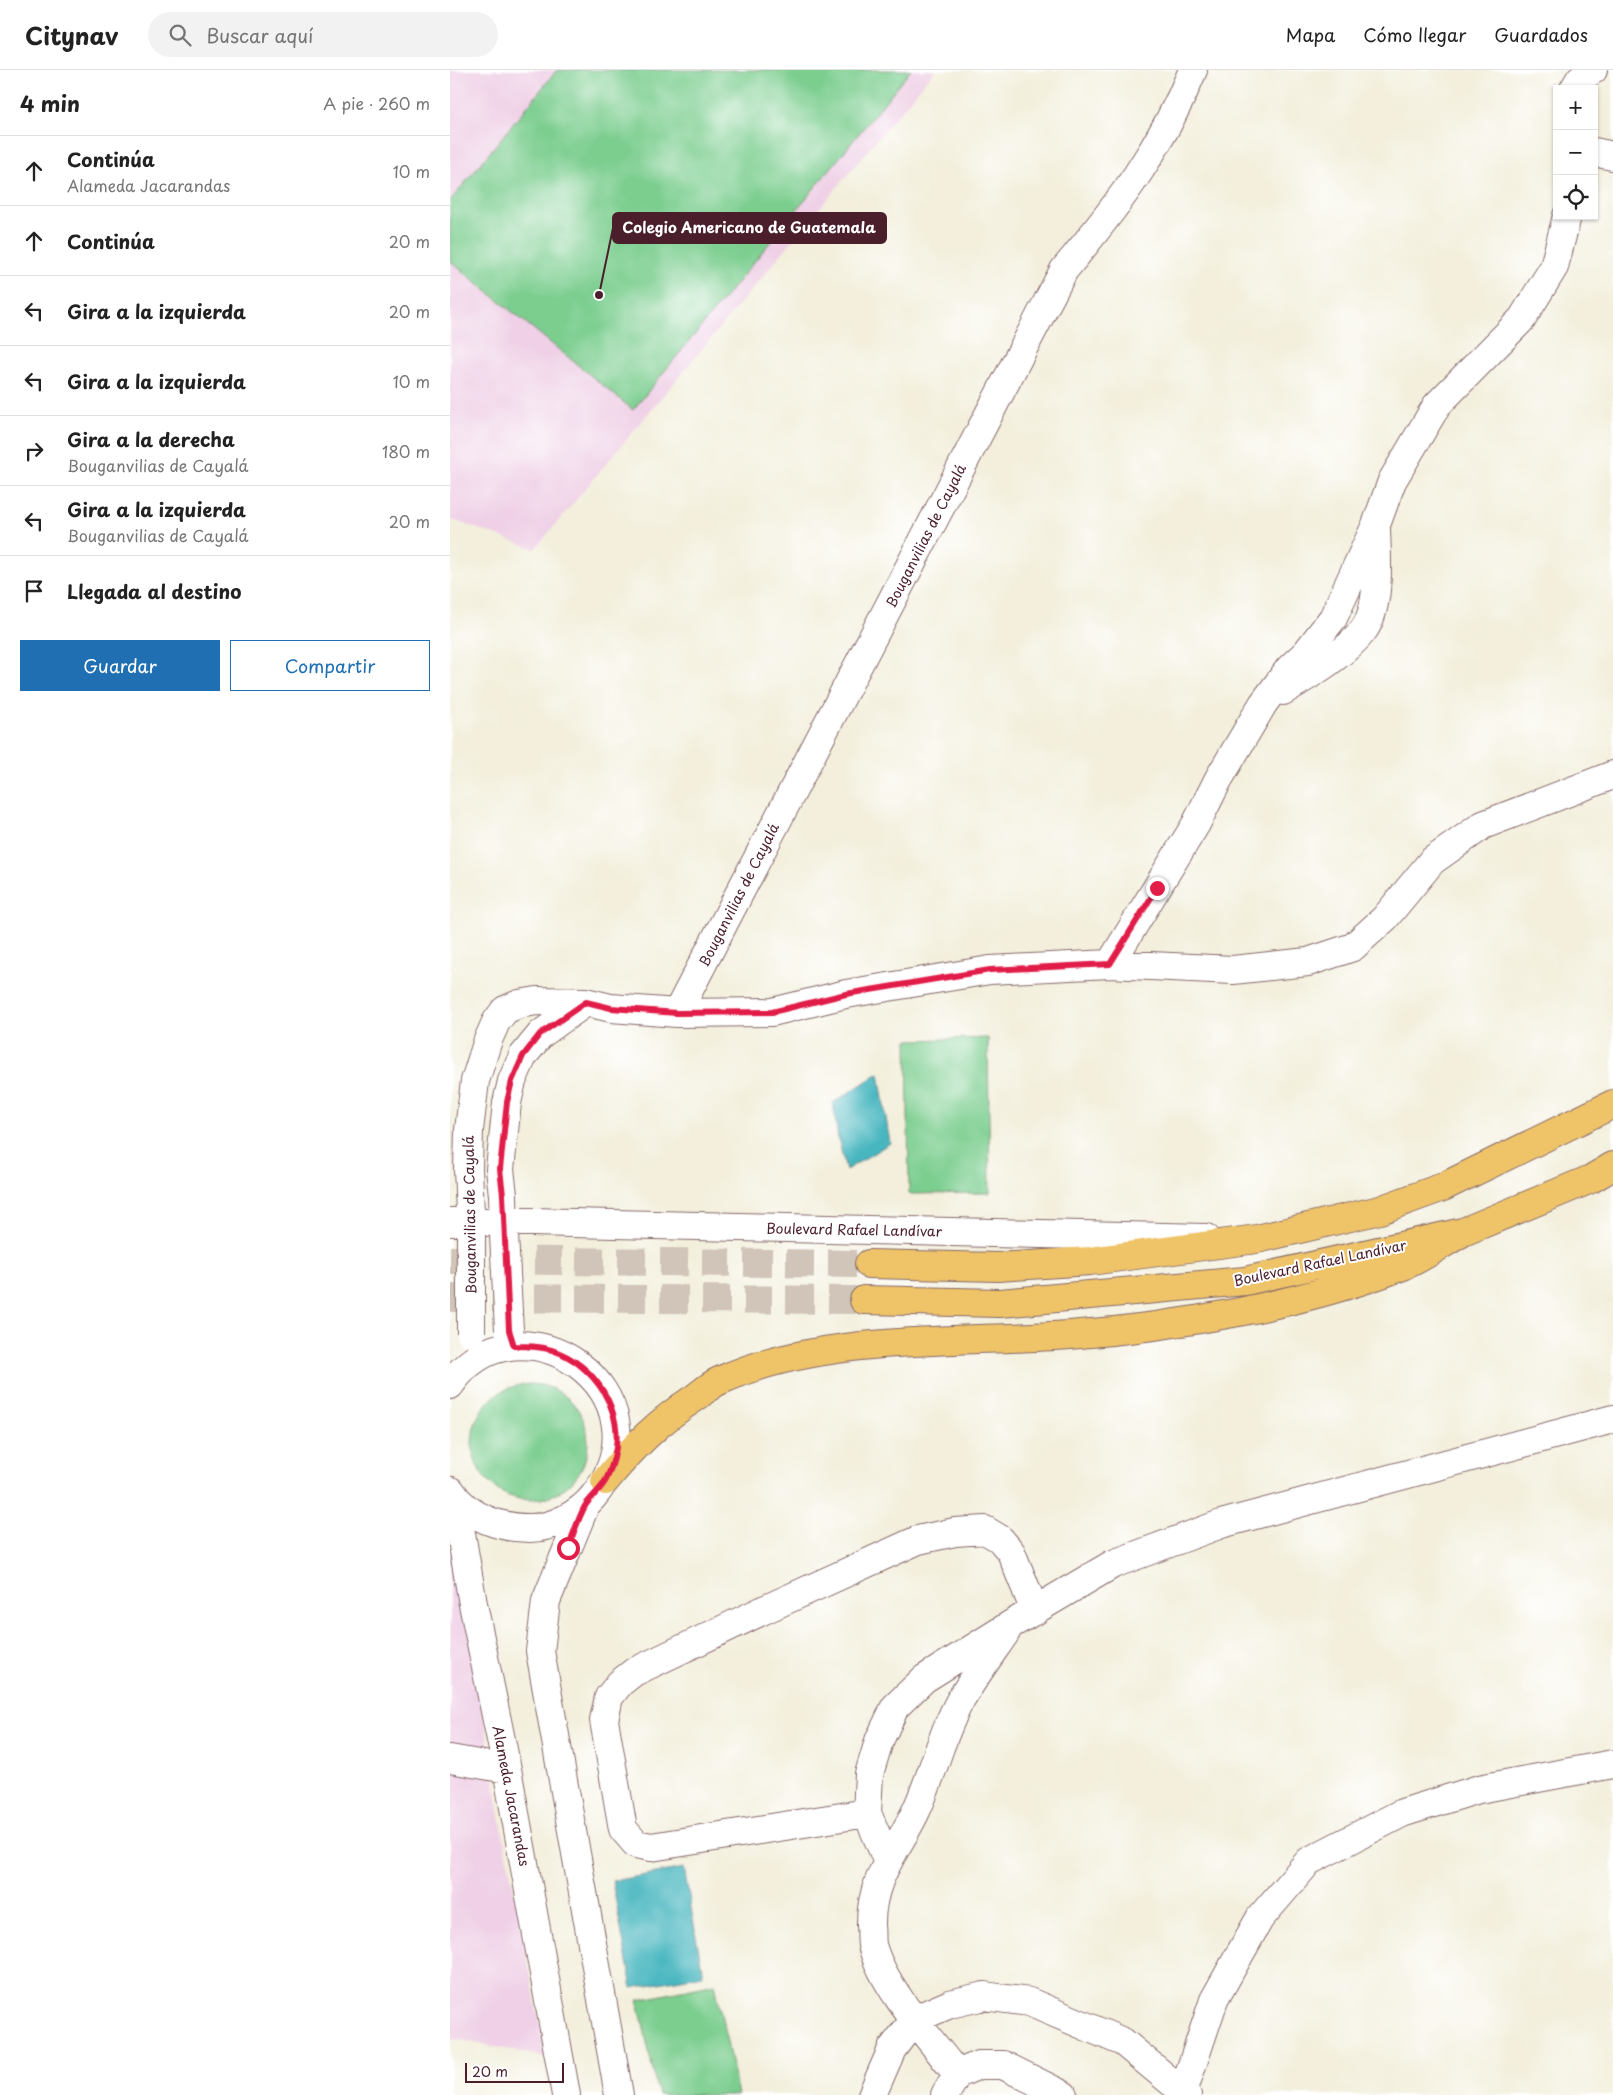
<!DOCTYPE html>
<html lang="es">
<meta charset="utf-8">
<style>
:root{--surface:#fff;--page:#f2f2f2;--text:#222;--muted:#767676;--line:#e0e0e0;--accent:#1f6fb2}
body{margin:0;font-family:"Playpen Sans",sans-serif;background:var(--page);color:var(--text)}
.controls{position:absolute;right:15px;top:15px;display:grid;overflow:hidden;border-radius:0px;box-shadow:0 1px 4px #0004}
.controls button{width:45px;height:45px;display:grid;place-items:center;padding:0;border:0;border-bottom:1px solid var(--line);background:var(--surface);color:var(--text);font:25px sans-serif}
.scale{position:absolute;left:15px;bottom:12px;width:99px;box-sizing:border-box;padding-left:5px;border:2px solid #4a1f2b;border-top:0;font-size:14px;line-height:18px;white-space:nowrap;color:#4a1f2b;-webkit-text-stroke:4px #fff;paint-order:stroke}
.stop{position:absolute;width:15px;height:15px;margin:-11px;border:4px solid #e11d48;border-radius:50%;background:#fff}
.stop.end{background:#e11d48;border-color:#fff;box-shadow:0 1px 5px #0008}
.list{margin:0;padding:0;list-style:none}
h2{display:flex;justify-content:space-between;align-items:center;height:65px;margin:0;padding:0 20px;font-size:21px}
h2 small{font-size:16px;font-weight:400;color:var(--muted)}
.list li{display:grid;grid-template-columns:32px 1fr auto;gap:15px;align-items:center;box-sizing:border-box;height:70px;padding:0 20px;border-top:1px solid var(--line)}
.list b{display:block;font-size:19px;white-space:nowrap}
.list p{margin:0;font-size:16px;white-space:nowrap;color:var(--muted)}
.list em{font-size:16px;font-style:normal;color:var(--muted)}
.actions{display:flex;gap:10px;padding:15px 20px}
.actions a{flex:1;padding:11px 0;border:1px solid var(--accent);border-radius:0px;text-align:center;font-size:18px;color:var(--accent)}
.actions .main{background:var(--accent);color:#fff}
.icon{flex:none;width:28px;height:28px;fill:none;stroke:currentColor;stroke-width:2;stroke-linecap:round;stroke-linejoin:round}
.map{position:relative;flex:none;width:1163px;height:2025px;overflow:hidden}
header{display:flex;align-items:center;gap:30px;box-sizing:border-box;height:70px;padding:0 25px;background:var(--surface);border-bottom:1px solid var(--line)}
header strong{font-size:24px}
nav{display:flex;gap:28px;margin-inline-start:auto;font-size:18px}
.search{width:350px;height:45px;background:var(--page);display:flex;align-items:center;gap:12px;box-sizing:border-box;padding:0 18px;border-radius:28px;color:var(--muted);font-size:19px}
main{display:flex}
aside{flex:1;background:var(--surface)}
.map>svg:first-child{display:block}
</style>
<header>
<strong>Citynav</strong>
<div class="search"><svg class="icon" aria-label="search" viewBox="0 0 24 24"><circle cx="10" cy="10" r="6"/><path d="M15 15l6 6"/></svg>Buscar aquí</div>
<nav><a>Mapa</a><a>Cómo llegar</a><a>Guardados</a></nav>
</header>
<main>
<aside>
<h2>4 min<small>A pie · 260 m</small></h2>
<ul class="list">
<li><svg class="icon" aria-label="ahead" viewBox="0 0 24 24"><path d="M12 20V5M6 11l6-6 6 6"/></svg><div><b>Continúa</b><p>Alameda Jacarandas</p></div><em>10 m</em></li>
<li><svg class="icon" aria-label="ahead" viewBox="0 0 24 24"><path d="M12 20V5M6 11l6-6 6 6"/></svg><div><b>Continúa</b></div><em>20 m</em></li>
<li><svg class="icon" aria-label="left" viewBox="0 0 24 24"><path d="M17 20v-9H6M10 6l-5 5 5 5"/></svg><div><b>Gira a la izquierda</b></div><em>20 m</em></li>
<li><svg class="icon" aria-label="left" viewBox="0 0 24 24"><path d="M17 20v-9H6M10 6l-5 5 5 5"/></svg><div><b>Gira a la izquierda</b></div><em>10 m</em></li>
<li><svg class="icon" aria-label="right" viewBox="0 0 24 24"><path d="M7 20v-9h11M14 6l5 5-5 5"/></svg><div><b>Gira a la derecha</b><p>Bouganvilias de Cayalá</p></div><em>180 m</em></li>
<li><svg class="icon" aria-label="left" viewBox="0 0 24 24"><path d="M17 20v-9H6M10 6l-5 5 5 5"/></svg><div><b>Gira a la izquierda</b><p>Bouganvilias de Cayalá</p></div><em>20 m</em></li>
<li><svg class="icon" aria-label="arrive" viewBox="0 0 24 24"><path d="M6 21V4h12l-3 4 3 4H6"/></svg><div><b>Llegada al destino</b></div></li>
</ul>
<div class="actions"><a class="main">Guardar</a><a>Compartir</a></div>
</aside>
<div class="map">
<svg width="1163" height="2025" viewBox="0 0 1163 2025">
<rect width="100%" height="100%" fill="#fff"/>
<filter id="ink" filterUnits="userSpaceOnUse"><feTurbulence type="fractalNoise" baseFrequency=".02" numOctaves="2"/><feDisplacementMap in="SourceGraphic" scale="10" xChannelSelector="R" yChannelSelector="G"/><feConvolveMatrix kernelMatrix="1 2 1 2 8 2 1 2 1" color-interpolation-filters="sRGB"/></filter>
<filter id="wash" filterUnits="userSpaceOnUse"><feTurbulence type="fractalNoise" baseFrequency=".0096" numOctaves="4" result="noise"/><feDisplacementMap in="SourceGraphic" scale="20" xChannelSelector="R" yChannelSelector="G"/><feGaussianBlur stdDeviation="1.12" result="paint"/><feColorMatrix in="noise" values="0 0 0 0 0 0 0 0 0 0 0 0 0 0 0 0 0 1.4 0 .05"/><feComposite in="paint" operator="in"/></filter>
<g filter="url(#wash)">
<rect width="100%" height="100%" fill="#f3efdc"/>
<path fill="#efd0e6" d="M0 0H485L85 479 0 449Z
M0 1474 14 1521 53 1764 96 1987 0 1968Z"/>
<path fill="#7cce8f" stroke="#63765d" d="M107 0H461L183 340 0 191V131Z
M538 968 540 1123 459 1124 457 970Z
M22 1372a58 58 0 1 1 116 0a58 58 0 1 1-116 0Z
M265 1914 288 2025H208L188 1930Z"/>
<path fill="#47b6bf" stroke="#486a75" d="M429 1003 440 1073 396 1100 388 1068 383 1033Z
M234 1798 253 1905 182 1918 162 1811Z"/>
</g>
<g filter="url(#ink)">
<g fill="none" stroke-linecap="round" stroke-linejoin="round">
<path stroke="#d1c5b9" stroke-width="28" stroke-dasharray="28 14" stroke-linecap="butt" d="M0 1190 419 1194
M0 1228 414 1230"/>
<g stroke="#856869" stroke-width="30">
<path id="minor" d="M1124 19 1130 9 1143 0
M1144 82 1163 86
M833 621C859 605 894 585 913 561 931 537 927 488 926 459
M660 894 746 754 768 710 813 634 839 599 856 583 883 548 926 455 942 411 987 335 1072 249 1104 197 1117 146
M227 943 614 200C668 135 711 79 743 0
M0 1152H81L756 1168
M21 1165 18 1099 19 1060 25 1011 38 970 46 952 55 940 69 934 87 931 136 932 161 938 227 943 322 942 396 924 540 900 660 894 783 900 858 892 903 877 935 848 982 791 1033 755 1163 705
M54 1165 53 1125 50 1099 57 1033 62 1011 73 986 91 964 136 932
M0 1315C69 1214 226 1325 143 1427 129 1444 103 1458 80 1458 51 1458 18 1448 1 1421
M5 1428 23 1534 57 1699 116 2025
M135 1436 96 1531 90 1581 169 2025
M0 1689 57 1699
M417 1743 201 1777 186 1774 173 1759 154 1650 159 1627 170 1613 184 1602 316 1539 468 1470 505 1462 535 1460 550 1469 561 1482 585 1541
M437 1790 417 1743 419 1704 429 1671 445 1637 474 1609 560 1555 663 1494 771 1454 1163 1349
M507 2004C480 1968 434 1919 422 1875 421 1869 422 1862 421 1856 420 1808 447 1781 466 1741 483 1705 491 1664 511 1629 525 1606 541 1584 556 1562
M422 2025 442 1979 465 1949 500 1934 534 1926 579 1932 673 1972 737 2025
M495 2025 507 2004 529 1995H553L613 2025
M732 2025 764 1930 810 1848 859 1791 952 1743 1029 1719 1163 1694"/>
</g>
<g stroke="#856869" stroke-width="30">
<path id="major" d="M419 1194 548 1197 640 1191 807 1169 930 1140 993 1117 1163 1034
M414 1230 550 1233 795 1211 1013 1162 1141 1109 1163 1096
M155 1411C183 1377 209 1351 246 1327 253 1322 260 1315 269 1311 371 1264 508 1273 619 1265 726 1257 852 1235 953 1196 973 1188 993 1173 1013 1162"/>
</g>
<use href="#minor" stroke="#fff" stroke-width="28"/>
<use href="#major" stroke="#efc469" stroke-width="28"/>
<g stroke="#856869" stroke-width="30" stroke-linecap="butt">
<path id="minor-bridge" d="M54 1165 59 1260
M21 1263V1165"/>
</g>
<use href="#minor-bridge" stroke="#fff" stroke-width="28"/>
</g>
</g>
<g fill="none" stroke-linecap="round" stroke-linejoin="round" filter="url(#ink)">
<path stroke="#e11d48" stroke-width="6" d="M118 1478C123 1465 128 1449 135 1436 140 1428 149 1421 154 1413 159 1406 162 1395 164 1388 176 1342 145 1294 102 1280 89 1276 77 1276 64 1276L59 1260 53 1125 50 1099 57 1032 62 1011 73 986 90 964 136 932 161 938 227 943 322 942 396 924 540 900 660 894 707 818"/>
</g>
<g text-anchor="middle" stroke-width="4" stroke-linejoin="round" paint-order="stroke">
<g font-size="14" fill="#4a1f2b" stroke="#fff">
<text transform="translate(476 466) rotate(-63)" y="5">Bouganvilias de Cayalá</text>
<text transform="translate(289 825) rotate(-63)" y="5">Bouganvilias de Cayalá</text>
<text transform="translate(20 1145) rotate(-91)" y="5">Bouganvilias de Cayalá</text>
<text transform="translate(404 1160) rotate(1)" y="5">Boulevard Rafael Landívar</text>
<text transform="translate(870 1193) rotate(-12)" y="5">Boulevard Rafael Landívar</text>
<text transform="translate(61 1726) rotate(79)" y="5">Alameda Jacarandas</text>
</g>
</g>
<path fill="none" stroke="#4a1f2b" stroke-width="2" d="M149 225L163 158"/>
<circle fill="#4a1f2b" stroke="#fff" stroke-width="2" cx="149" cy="225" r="5"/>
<rect fill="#4a1f2b" stroke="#4a1f2b" stroke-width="2" x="163" y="143" width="273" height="30" rx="5"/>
<g font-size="15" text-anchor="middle" font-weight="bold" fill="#fff">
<text x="299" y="163">Colegio Americano de Guatemala</text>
</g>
</svg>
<div class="controls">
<button>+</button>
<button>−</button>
<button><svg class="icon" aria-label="locate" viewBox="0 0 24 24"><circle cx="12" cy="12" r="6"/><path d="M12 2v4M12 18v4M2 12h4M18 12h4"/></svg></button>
</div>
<div class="scale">20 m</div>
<div class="stop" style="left:118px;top:1478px"></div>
<div class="stop end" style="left:707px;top:818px"></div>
</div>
</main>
